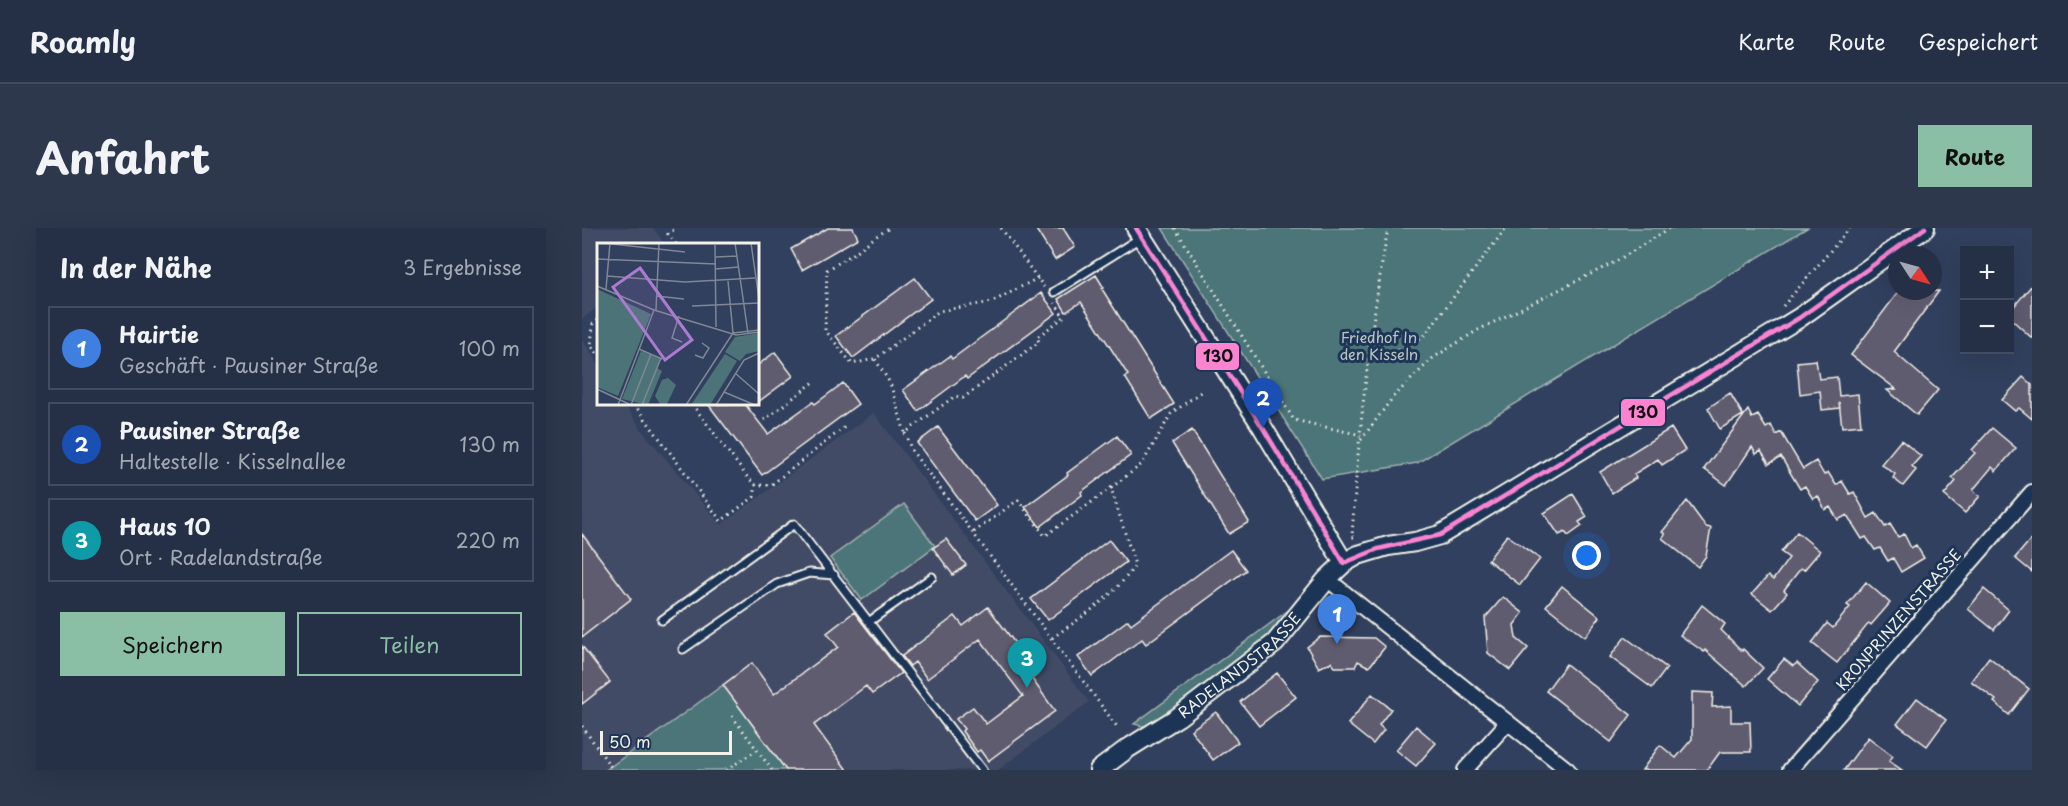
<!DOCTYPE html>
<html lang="de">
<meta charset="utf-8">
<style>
:root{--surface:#253046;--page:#2d384d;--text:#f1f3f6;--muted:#a3a9b3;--line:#424b5f;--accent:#8abfa5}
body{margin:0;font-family:"Playpen Sans",sans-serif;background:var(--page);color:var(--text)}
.controls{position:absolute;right:18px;top:18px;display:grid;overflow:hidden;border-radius:0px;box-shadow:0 6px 24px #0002}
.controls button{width:54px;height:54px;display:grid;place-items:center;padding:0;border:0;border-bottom:2px solid var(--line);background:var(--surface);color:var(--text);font:30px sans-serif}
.compass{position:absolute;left:1306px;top:18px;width:54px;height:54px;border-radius:50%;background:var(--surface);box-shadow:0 6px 24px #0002;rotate:126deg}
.scale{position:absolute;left:18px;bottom:15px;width:132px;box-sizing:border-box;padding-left:6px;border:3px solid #f4f1e8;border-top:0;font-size:16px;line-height:21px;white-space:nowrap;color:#f4f1e8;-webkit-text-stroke:4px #1d3557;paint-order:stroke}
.you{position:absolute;left:1005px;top:328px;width:21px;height:21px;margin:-15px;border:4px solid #fff;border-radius:50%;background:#1a73e8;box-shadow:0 0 0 9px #1a73e833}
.badge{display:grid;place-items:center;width:39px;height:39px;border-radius:50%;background:var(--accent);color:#fff;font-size:20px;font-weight:700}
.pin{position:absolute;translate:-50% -50px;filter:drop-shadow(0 2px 3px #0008)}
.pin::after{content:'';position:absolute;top:32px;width:21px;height:18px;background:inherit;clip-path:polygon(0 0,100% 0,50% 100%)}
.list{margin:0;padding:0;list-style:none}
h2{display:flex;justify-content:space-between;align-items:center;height:78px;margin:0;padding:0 24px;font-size:26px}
h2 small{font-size:20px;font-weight:400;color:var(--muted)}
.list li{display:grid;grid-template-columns:39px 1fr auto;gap:18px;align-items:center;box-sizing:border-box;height:84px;margin:0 12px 12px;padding:0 12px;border:2px solid var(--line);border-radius:0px}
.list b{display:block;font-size:22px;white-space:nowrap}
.list p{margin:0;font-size:20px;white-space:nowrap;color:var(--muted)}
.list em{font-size:20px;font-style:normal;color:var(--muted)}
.actions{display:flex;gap:12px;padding:18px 24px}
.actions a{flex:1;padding:14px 0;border:2px solid var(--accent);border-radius:0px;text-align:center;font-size:21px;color:var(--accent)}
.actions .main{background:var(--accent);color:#111}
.map{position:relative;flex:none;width:1450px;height:542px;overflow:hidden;border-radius:0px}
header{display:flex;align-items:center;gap:36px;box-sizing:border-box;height:84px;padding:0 30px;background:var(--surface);border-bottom:2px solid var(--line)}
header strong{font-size:28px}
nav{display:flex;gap:33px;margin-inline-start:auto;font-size:21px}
.intro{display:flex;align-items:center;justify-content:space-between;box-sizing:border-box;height:144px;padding:0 36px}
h1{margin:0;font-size:42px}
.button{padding:15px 27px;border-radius:0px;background:var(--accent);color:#111;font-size:21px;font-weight:700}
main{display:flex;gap:36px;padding:0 36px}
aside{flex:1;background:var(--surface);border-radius:0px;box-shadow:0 6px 24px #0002}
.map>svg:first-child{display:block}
</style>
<header>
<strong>Roamly</strong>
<nav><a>Karte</a><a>Route</a><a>Gespeichert</a></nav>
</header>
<div class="intro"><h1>Anfahrt</h1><a class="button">Route</a></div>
<main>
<aside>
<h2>In der Nähe<small>3 Ergebnisse</small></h2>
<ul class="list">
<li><span class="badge" style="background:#3f7fe0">1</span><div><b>Hairtie</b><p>Geschäft · Pausiner Straße</p></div><em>100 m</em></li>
<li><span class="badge" style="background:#1a4fb4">2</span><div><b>Pausiner Straße</b><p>Haltestelle · Kisselnallee</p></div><em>130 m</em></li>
<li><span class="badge" style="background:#0f9aa8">3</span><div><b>Haus 10</b><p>Ort · Radelandstraße</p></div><em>220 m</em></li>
</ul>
<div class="actions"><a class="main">Speichern</a><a>Teilen</a></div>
</aside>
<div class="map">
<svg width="1450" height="542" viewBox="0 0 1450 542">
<rect width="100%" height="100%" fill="#31405e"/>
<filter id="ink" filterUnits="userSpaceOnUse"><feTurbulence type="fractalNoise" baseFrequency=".0167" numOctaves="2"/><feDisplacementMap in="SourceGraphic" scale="12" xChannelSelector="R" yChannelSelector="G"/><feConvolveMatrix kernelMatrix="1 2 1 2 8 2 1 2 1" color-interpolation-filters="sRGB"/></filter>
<g filter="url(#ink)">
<path fill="#434b66" d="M0 0H71L83 16H16V79L0 91Z
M0 111 16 136V176H42L62 205 139 297 292 185 507 474 416 542H0Z"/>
<path fill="#4c7478" stroke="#a0b2b0" stroke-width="1.5" d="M580 0H1225L835 235 740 251Z
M322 276 353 318 280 372 248 330Z
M712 378 687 410 605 474 565 499 552 496Z
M141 457 204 542H24Z"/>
<path fill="#605b6f" stroke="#f4f1e8" stroke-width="1.5" d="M246 0H271L276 10 220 42 209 21Z
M453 0H481L493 19 473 32Z
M514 47 522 60 520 61 592 176 569 191 543 149 546 147 499 74 484 84 476 71Z
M333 50 349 71 271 130 254 108Z
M1450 57V110L1428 90V83Z
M1317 63H1357L1312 124 1356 162 1335 187 1305 162 1314 161 1269 127Z
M459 65 474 85 385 151 383 148 336 183 321 162 368 128 370 131Z
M193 124 211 148 176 174V137Z
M1234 132 1237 151 1255 149 1257 168 1276 166 1279 197 1260 199 1257 174 1258 180 1240 182 1238 163 1218 166 1215 134Z
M1441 149 1450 157V191L1437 180 1433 183 1420 172Z
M261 155 276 176 180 247 126 176H163L186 206 231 174 233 176Z
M1148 165 1161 187 1138 201 1126 180Z
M1166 182 1170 190 1176 187 1184 200 1189 197 1194 207 1199 204 1221 241 1234 233 1242 247 1246 244 1254 257 1260 253 1268 266 1272 264 1286 290 1294 285 1303 299 1308 296 1316 309 1322 306 1329 320 1334 317 1342 330 1319 344 1311 330 1306 333 1298 320 1293 322 1284 309 1280 311 1265 287 1256 292 1248 279 1243 282 1236 268 1231 271 1223 258 1218 261 1199 229 1187 236 1179 223 1174 226 1170 219 1144 257 1122 241Z
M356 199 415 277 393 293 335 215Z
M1089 200 1103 222 1080 237 1076 231 1052 246 1054 250 1030 265 1018 244Z
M1410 200 1434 220 1414 243 1410 239 1391 262 1398 268 1383 285 1362 267 1374 253 1370 250 1393 225 1390 222Z
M610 202 667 294 647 306 590 215Z
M535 208 549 227 499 264 500 267 458 299 443 279 486 247 485 245Z
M1319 212 1339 228 1330 238 1334 242 1321 258 1311 250 1313 246 1299 236Z
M991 266 1005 289 997 294 1000 298 986 308 983 304 977 307 962 285Z
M1105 273 1124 299 1129 300 1124 328 1116 339 1080 310 1083 306 1080 304Z
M1215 304 1238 323 1222 342 1219 340 1202 362 1205 365 1190 382 1170 366 1186 348 1191 352 1207 330 1199 324Z
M0 306 49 371 0 409Z
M925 307 958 331 938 357 906 332Z
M1450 310V344L1433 330Z
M364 311 384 337 371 347 351 320Z
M527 312 544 334 466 392 449 371Z
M649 322 664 342 564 416 560 411 510 448 496 429 546 392 549 396Z
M1284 354 1308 375 1289 397 1287 395 1255 435 1230 415 1245 395 1251 400 1268 379 1265 377Z
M980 358 1018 389 1003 409 964 378Z
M1402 361 1427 382 1412 402 1386 381Z
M921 369 941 385 932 397 934 410 946 420 928 442 906 425 903 390Z
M1120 377 1143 396 1139 402 1160 423 1161 421 1181 440 1164 458 1123 422 1122 424 1098 407Z
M406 379 456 446 450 451 473 483 406 533 398 522 395 524 380 503 382 501 374 491 391 479 404 496 441 468 398 411 345 451 333 434 328 438 320 428 373 388 381 398Z
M272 384 319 445 290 466 284 458 232 497 265 542H204L141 457 170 435 192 466 256 419 245 405Z
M738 409 792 410 803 419 787 439 776 433 773 439H753L749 434 737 440 725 419Z
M1043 409 1085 440 1070 460 1028 429Z
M0 418 28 454 0 476Z
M1407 429 1447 461 1427 487 1412 474 1414 472 1389 453Z
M1202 431 1211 438 1215 435 1236 454 1216 478 1185 451Z
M984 436 1049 487 1029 514 964 463Z
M695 445 714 469 677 498 658 474Z
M1110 464 1131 465 1130 479 1149 478V494H1168L1169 524H1138L1125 542H1060L1078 517 1094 530 1110 511Z
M790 466 809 481 797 497 802 502 791 516 766 496Z
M1335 470 1364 492 1345 518 1315 496Z
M634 484 656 514 631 532 609 502Z
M834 498 854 515 834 538 814 522Z
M1286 509 1311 528 1307 533 1320 542H1262Z"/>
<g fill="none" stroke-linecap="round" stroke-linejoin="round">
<g stroke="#f4f1e8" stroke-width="11">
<path id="service" d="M472 64 558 10
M80 392 212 296 400 542
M288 393 350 349
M101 421 195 356 227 345 252 347"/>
</g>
<g stroke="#f4f1e8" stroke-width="18">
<path id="minor" d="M745 351 986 542
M883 542 926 494
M1208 542 1450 264"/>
</g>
<g stroke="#f4f1e8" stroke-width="22">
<g id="tertiary">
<path d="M554 0 681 200 762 335"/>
<path id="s1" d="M517 542 545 521 596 489 693 415 745 351 762 335 776 327 806 318 833 314 858 307 1217 90 1343 0"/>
</g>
</g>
<path stroke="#f4f1e8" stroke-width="3" stroke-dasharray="1.5 4.5" stroke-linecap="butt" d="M419 0 462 59
M593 0 712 192 779 207
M94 16 86 6 94 0
M456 50 410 74 357 83 293 131 308 155 323 205 373 168 381 170 457 114 455 109 482 89 473 75
M1201 78 1268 0
M16 92 11 96 9 117 16 127
M788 121 807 127 842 108 924 0
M292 131 270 136 243 102 245 42 271 26 296 7 308 0
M52 176 139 293 172 269 174 257
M110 176 166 250 174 257H189L264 198
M182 192 232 154
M323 205 330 223 536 500
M779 212 811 169 851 130 896 102 1033 34 1088 0
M392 304 436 272 463 308 529 260
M772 309H770C776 206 788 102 806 0
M470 410C501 388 532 369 553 337L529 260 560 236 589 186 620 163
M150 488 190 542
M0 498 31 542
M144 542 175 522"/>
<use href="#service" stroke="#1d3557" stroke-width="7"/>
<use href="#minor" stroke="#1d3557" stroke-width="14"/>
<use href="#tertiary" stroke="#1d3557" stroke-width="18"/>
<g stroke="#1d3557" stroke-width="9">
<path id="bus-1" d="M554 0 681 200 762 335
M762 335 796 321 858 307 1217 90 1343 0"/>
</g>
<use href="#bus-1" stroke="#fb84d1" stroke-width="4.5"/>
</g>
</g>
<g text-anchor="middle" stroke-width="6" stroke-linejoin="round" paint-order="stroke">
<g font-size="15" fill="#b9c5c1" stroke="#1d3557">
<text x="797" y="115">Friedhof In<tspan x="797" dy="17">den Kisseln</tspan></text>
</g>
<g font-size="15" fill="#f4f1e8" stroke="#1d3557">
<text transform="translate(1317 392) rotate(-49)" y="5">KRONPRINZENSTRASSE</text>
<text dy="5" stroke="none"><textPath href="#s1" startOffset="176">RADELANDSTRASSE</textPath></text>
</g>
</g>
<g transform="translate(15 15)">
<rect width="162" height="162" fill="#31405e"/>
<path d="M0 46 54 71 21 153 0 144ZM162 90V108L149 111 143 118 128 109 138 94ZM44 108 64 116 60 125 65 128 51 162 25 156ZM128 111 140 118 113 162H94ZM71 135 79 142 70 161H63L58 153 65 137Z" fill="#4c7478"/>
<path fill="none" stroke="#7f8795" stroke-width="1.5" d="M6 0 88 9M106 0H134M138 0 151 90M154 0 162 56M118 2 119 84M119 14 140 13M0 16 119 21M118 26 142 24M10 33 88 39 158 35M131 38 136 90M0 43 57 67 139 92 162 89M9 46 13 0M59 53 87 56M95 63 162 60M59 67 62 0M82 73 75 95 85 99M136 90 162 87M42 106 65 116M98 112 106 115 112 105 105 100M138 130 162 151M0 146 34 162M127 149 158 162M21 162 57 67M34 162 54 111M45 162 64 115M89 162 136 90M119 162 147 117 162 110"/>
<path fill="#ab7bcf" fill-opacity="0.15" stroke="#ab7bcf" stroke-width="3" d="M43 25 95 97 68 117 16 44Z"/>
<rect width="162" height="162" fill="none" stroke="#f4f1e8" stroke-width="3"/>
</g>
<g stroke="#1d3557" stroke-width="2">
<rect x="613" y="114" width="45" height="29" rx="6" fill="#fb84d1"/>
<rect x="1038" y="170" width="46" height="29" rx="6" fill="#fb84d1"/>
</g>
<g font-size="16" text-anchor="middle" font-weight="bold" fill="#111">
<text x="636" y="134">130</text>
<text x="1061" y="190">130</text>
</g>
</svg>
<div class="controls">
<button>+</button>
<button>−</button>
</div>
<svg class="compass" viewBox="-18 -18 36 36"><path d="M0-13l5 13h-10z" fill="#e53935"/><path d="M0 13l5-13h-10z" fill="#a3a9b3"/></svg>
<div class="scale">50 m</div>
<div class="you"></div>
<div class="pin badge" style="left:755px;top:416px;background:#3f7fe0">1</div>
<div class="pin badge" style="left:681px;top:200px;background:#1a4fb4">2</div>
<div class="pin badge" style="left:445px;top:460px;background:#0f9aa8">3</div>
</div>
</main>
